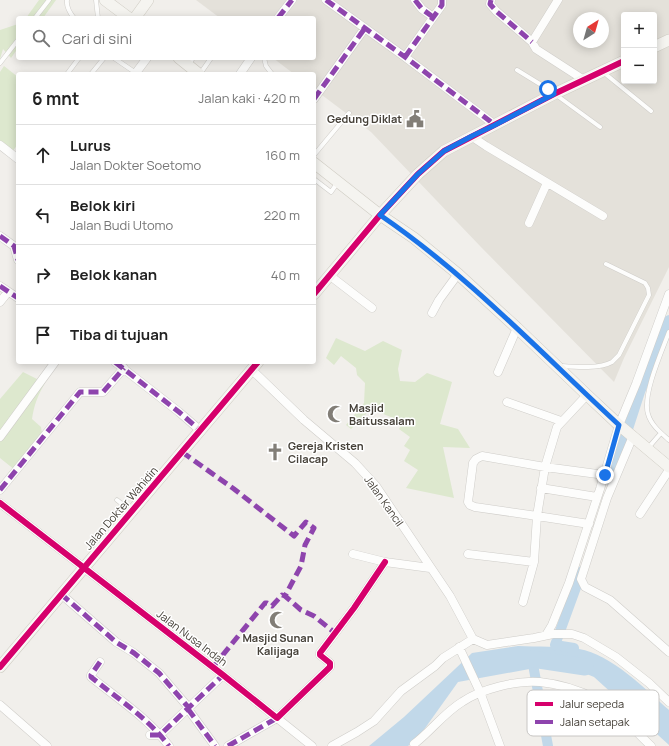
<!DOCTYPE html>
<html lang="id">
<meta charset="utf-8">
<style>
:root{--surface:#fff;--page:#f6f6f6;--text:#222;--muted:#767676;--line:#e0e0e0}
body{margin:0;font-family:Manrope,sans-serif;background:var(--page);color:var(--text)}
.controls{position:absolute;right:12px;top:12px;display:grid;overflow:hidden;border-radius:4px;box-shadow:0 2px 10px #0003}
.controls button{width:36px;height:36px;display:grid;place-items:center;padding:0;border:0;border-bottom:1px solid var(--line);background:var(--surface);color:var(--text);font:20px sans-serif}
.compass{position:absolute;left:573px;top:12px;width:36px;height:36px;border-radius:50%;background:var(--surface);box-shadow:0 2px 10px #0003;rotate:37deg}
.stop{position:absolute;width:12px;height:12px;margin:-9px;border:3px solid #1a73e8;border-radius:50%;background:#fff}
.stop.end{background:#1a73e8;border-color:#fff;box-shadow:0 1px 4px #0008}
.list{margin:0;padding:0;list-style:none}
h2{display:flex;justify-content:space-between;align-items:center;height:52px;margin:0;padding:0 16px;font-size:17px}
h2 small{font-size:13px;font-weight:400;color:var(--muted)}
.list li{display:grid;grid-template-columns:26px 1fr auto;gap:12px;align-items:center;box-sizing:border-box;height:60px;padding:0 16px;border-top:1px solid var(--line)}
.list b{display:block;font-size:15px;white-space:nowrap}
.list p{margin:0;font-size:13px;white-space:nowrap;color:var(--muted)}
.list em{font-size:13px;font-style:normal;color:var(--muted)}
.icon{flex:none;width:22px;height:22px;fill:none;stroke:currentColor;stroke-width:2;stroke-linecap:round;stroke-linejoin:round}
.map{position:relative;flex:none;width:669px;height:746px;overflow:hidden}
.search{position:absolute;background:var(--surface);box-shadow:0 2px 10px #0003;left:16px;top:16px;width:300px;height:44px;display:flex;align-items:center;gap:10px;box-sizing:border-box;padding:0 14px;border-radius:4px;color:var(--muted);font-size:15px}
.panel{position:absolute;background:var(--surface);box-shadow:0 2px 10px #0003;left:16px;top:72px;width:300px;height:292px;border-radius:4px}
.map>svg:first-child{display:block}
</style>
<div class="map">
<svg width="669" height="746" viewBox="0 0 669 746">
<rect width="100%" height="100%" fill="#f1efeb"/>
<path fill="#e4e1da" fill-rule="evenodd" d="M196 0H669V267L624 358 614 382 480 246 371 132 314 89V74H294L273 58H314V18H220ZM624 15H654V81H624ZM579 18H603V42H579Z"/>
<path fill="#dde8ce" d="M39 0H56L43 18H26Z
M18 24V48L11 58 3 49 0 59V30Z
M4 66 18 77V144L12 152 0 143V72Z
M336 338 365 351 383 341 402 350 398 369 400 381 415 382 427 373 452 382 440 424 458 429 470 448 443 447 454 498 406 488 418 470 404 461 410 450 404 446 410 437 399 429 403 422 371 409 351 429 346 425 364 403 365 383 357 375 356 368 341 356 334 365 326 358Z
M23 372 45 383C38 395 34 405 32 419L41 427 43 439 15 470 0 458V399Z"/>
<path fill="#c1d8e9" d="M518 646C537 647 560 646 579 649 611 654 645 689 669 710V745L594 677 553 660 535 668 458 682 418 738 408 746H369L404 717 472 653Z"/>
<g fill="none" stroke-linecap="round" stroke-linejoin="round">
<path stroke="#c1d8e9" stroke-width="10" d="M611 481 640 392 669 320
M532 659 548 746
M572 661 574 648 555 645 582 571"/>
<path stroke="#c1d8e9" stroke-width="17" d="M526 660 532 659 585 667"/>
<g stroke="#cfcdc9" stroke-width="5">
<path id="lane" d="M67 0C66 7 69 12 74 18
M96 0 98 18
M35 18 49 0
M114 58 136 73
M264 58 266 66 272 74
M0 63 18 40
M188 65 193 58
M517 70 548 89 600 127
M603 72 651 111
M67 74 79 58
M91 74 104 58
M200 74 211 58
M314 155 349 113
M314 179 331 192 338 182
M669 332C662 351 642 395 648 414 651 425 661 433 669 440
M561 366C575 367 600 369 612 362 614 360 617 357 619 355L649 295 648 288 645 283 606 264
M648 448 661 433
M117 500 131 511"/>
</g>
<g stroke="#cfcdc9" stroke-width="9">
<path id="street" d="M326 0 405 57 495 125
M415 0 422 9 433 17
M491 0 490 4 496 11 532 42
M558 0 532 42 536 49 584 80
M278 18 292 0
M405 57 442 5V0
M135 74 147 58
M240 74 251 58
M314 99 365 28
M471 136 486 146 603 216
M0 145 18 159
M529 223 547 183
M0 236 14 246 18 260
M329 275 372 308
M0 286 18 298
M0 302 8 292
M432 313 439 300 458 274
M115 362 179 412 201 431
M252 370 304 420 355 463 376 486 450 596 473 639
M498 372 517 328
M587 395 557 427 545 467 537 516 589 524
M507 402 561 421
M633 436 607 498 581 579 585 587 610 600 669 652
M0 437 55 362
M541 488 597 497
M0 490 80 392H103L124 368
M0 503 223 675 277 718 330 667V663L320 655V653L354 608 385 562
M640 514 669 470
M353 554 385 562 430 568
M468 554 534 562 537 516 475 507 470 505 468 502 473 463 476 459 482 456 545 467 605 475
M61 594 116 642 134 653 159 673 189 708
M523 602 534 562
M546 635 552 625 569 583 600 489 619 425 636 384 669 294
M473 639 487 645 534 638 553 634H572L584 638 616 657 649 683 669 702
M459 647 480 692 500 746
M100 662 91 675V677C118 699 148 718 169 746
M0 705 47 746
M188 709 215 746
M150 735H160L223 675
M414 744C431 731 444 713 462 702 481 689 517 680 540 682 559 684 579 690 596 699 617 709 634 730 651 746
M228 746 277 718 312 746
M332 746 357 732 374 721 401 691 435 666 443 658 473 639"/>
</g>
<g stroke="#cfccc3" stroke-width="12">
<path id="secondary" d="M105 0 129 18
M135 18 148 0
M654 47 669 40
M179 58 199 74
M314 163 380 215 414 238 458 274 517 328 587 395 619 425 669 467
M314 294 380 215 418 174 444 151 554 94 624 61
M0 667 258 362"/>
</g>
<use href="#lane" stroke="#fdfdfc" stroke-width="4"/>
<use href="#street" stroke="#fdfdfc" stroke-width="8"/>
<use href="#secondary" stroke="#f5f4f0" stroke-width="11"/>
<path stroke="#8e44ad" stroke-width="5" stroke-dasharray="10 5" stroke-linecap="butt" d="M326 0 405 57 495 125
M415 0 422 9 433 17
M491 0 490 4 496 11 532 42
M278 18 292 0
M405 57 442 5V0
M314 99 365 28
M0 236 14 246 18 260
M0 286 18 298
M115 362 179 412 201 431
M182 452 234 489 294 536 306 522 314 528 305 545 301 566 285 596
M0 490 80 392H103L124 368
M61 594 116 642 134 653 159 673 189 708
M100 662 91 675V677C118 699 148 718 169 746
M213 667 265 603H267L272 606 282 595 285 596 301 610 314 616 335 633
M188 709 215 746
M150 735H160L223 675
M228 746 277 718"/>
<g stroke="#fff" stroke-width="8">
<path id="cycleway" d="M314 294 380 215 418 174 444 151 554 94 624 61
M0 503 223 675 277 718 330 667V663L320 655V653L354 608 385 562
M0 667 258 362"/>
</g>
<use href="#cycleway" stroke="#d6006c" stroke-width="6"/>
</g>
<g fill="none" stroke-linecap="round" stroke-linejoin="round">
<path stroke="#1a73e8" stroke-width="5" d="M548 89 554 94 495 125 472 136 444 151 418 174 380 215C468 275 541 353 619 425L605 475"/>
</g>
<defs>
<g id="civic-bare" transform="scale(1.38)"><path d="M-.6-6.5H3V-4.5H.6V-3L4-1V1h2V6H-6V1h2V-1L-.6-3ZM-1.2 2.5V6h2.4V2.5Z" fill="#827e77" stroke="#fff" stroke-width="2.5" paint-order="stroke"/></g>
<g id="mosque-bare" transform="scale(1.38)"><path d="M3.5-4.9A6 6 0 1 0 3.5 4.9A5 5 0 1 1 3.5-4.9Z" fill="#827e77" stroke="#fff" stroke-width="2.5" paint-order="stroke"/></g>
<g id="church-bare" transform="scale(1.38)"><path d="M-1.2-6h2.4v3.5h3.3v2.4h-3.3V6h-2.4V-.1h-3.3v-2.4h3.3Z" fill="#827e77" stroke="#fff" stroke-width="2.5" paint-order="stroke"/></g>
</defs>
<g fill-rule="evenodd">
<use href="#civic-bare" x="415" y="119"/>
<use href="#mosque-bare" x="336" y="414"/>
<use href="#church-bare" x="275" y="452"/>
<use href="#mosque-bare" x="278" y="620"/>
</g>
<g text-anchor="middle" stroke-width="3" stroke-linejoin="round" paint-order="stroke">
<g font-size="11" font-weight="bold" fill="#464139" stroke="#fff" text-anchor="start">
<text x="402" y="123" text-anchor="end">Gedung Diklat</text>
<text x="349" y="412">Masjid<tspan x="349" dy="13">Baitussalam</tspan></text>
<text x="288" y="450">Gereja Kristen<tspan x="288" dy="13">Cilacap</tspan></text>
<text x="278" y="642" text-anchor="middle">Masjid Sunan<tspan x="278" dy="13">Kalijaga</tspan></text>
</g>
<g font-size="11" fill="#464139" stroke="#fff">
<text transform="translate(384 501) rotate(55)" y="4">Jalan Kancil</text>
<text transform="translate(121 508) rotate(-49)" y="4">Jalan Dokter Wahidin</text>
<text transform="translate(192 638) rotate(37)" y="4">Jalan Nusa Indah</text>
</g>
</g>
<rect x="527" y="690" width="132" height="46" rx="6" fill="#fff" stroke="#c8c6c4" stroke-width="1"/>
<rect x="535" y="702" width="18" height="4" fill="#d6006c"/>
<rect x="535" y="720" width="18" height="4" fill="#8e44ad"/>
<g font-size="11" fill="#464139">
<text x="560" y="708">Jalur sepeda</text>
<text x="560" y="726">Jalan setapak</text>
</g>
</svg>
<div class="controls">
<button>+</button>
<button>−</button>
</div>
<svg class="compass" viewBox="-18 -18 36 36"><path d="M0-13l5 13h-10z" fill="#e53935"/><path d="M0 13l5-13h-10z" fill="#767676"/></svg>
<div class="stop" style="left:548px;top:89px"></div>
<div class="stop end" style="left:605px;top:475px"></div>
<div class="search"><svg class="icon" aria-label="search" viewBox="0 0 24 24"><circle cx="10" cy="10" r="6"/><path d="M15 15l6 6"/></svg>Cari di sini</div>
<section class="panel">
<h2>6 mnt<small>Jalan kaki · 420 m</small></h2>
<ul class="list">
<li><svg class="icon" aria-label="ahead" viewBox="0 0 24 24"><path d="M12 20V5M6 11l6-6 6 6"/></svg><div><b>Lurus</b><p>Jalan Dokter Soetomo</p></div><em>160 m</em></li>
<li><svg class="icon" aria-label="left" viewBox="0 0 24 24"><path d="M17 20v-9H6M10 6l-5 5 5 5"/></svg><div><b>Belok kiri</b><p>Jalan Budi Utomo</p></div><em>220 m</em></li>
<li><svg class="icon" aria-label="right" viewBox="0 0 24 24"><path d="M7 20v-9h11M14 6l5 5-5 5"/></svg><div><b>Belok kanan</b></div><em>40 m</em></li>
<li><svg class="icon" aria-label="arrive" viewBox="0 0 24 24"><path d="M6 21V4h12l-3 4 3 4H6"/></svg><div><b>Tiba di tujuan</b></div></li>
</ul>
</section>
</div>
